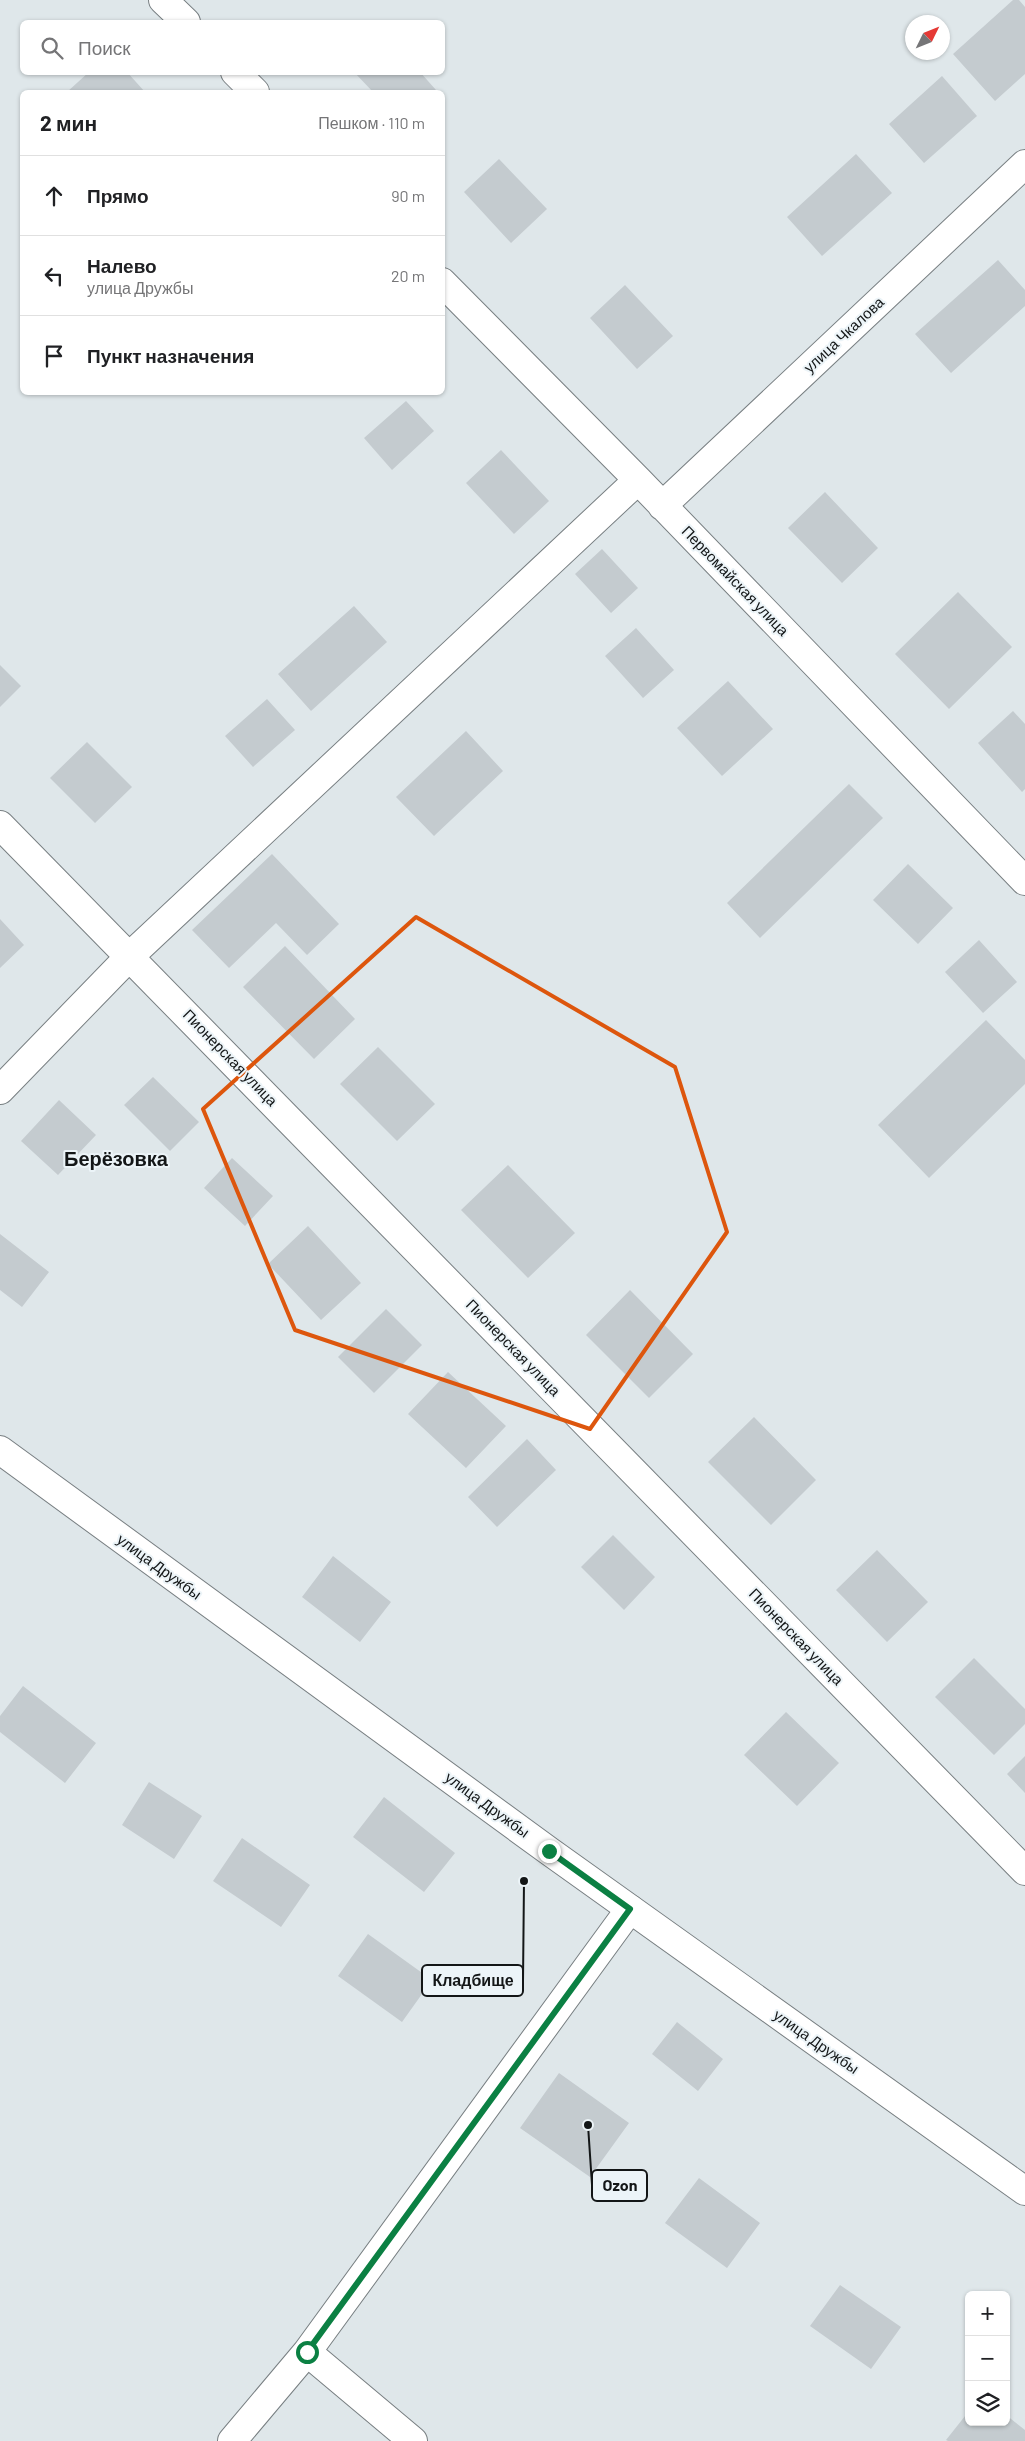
<!DOCTYPE html>
<html lang="ru">
<meta charset="utf-8">
<style>
:root{--surface:#fff;--page:#f2f2f2;--text:#202124;--muted:#757577;--line:#e0e0e0}
body{margin:0;font-family:Barlow,sans-serif;background:var(--page);color:var(--text)}
.controls{position:absolute;right:15px;bottom:15px;display:grid;overflow:hidden;border-radius:8px;box-shadow:0 1px 4px #0004}
.controls button{width:45px;height:45px;display:grid;place-items:center;padding:0;border:0;border-bottom:1px solid var(--line);background:var(--surface);color:var(--text);font:25px sans-serif}
.compass{position:absolute;left:905px;top:15px;width:45px;height:45px;border-radius:50%;background:var(--surface);box-shadow:0 1px 4px #0004;rotate:47deg}
.stop{position:absolute;width:15px;height:15px;margin:-11px;border:4px solid #0b8043;border-radius:50%;background:#fff}
.stop.end{background:#0b8043;border-color:#fff;box-shadow:0 1px 5px #0008}
.list{margin:0;padding:0;list-style:none}
h2{display:flex;justify-content:space-between;align-items:center;height:65px;margin:0;padding:0 20px;font-size:21px}
h2 small{font-size:16px;font-weight:400;color:var(--muted)}
.list li{display:grid;grid-template-columns:32px 1fr auto;gap:15px;align-items:center;box-sizing:border-box;height:80px;padding:0 20px;border-top:1px solid var(--line)}
.list b{display:block;font-size:19px;white-space:nowrap}
.list p{margin:0;font-size:16px;white-space:nowrap;color:var(--muted)}
.list em{font-size:16px;font-style:normal;color:var(--muted)}
.icon{flex:none;width:28px;height:28px;fill:none;stroke:currentColor;stroke-width:2;stroke-linecap:round;stroke-linejoin:round}
.map{position:relative;flex:none;width:1025px;height:2441px;overflow:hidden}
.search{position:absolute;background:var(--surface);box-shadow:0 1px 4px #0004;left:20px;top:20px;width:425px;height:55px;display:flex;align-items:center;gap:12px;box-sizing:border-box;padding:0 18px;border-radius:8px;color:var(--muted);font-size:19px}
.panel{position:absolute;background:var(--surface);box-shadow:0 1px 4px #0004;left:20px;top:90px;width:425px;height:305px;border-radius:8px}
.map>svg:first-child{display:block}
</style>
<div class="map">
<svg width="1025" height="2441" viewBox="0 0 1025 2441">
<rect width="100%" height="100%" fill="#dfe7ea"/>
<path fill="#c4cbcf" d="M1013 0H1019L1025 7V74L995 101 953 54Z
M89 72H127L145 92H67Z
M354 72H420L436 90 433 92H373Z
M942 76 977 116 924 163 889 124Z
M856 154 892 193 822 256 787 217Z
M499 159 547 209 511 243 464 192Z
M998 260 1025 290V306L951 373 915 334Z
M625 285 673 336 637 369 590 318Z
M406 401 434 431 392 470 364 438Z
M501 450 549 501 514 534 466 483Z
M825 492 878 548 842 583 788 528Z
M602 549 638 588 611 613 575 574Z
M958 592 1012 647 949 709 895 654Z
M354 606 387 642 311 711 278 674Z
M636 628 674 670 643 698 605 656Z
M0 665 21 686 0 707Z
M728 681 773 729 722 776 677 728Z
M267 699 295 730 253 767 225 736Z
M1013 711 1025 724V789L1022 792 978 743Z
M466 731 503 771 434 836 396 797Z
M87 742 132 787 95 823 50 778Z
M849 784 883 818 760 938 727 903Z
M272 854 339 924 307 955 276 923 229 968 192 930Z
M908 864 953 908 918 944 873 900Z
M0 919 24 945 0 968Z
M979 940 1017 982 983 1013 945 972Z
M285 946 355 1019 314 1059 243 987Z
M986 1020 1025 1060V1084L929 1178 878 1125Z
M378 1047 435 1104 397 1141 340 1084Z
M153 1077 199 1122 170 1151 124 1105Z
M59 1100 96 1135 58 1175 21 1141Z
M232 1158 273 1196 245 1226 204 1188Z
M508 1165 575 1233 528 1278 461 1210Z
M308 1226 361 1283 321 1320 268 1264Z
M0 1234 49 1272 22 1307 0 1290Z
M630 1290 693 1354 649 1398 586 1335Z
M386 1309 422 1345 374 1393 338 1357Z
M448 1372 506 1426 466 1468 408 1414Z
M754 1417 816 1480 771 1525 708 1462Z
M527 1439 556 1470 497 1527 468 1497Z
M613 1535 655 1577 624 1610 581 1567Z
M877 1550 928 1602 887 1642 836 1590Z
M333 1556 391 1602 360 1642 302 1597Z
M974 1658 1025 1709V1724L994 1755 935 1697Z
M23 1686 96 1743 65 1783 0 1732V1716Z
M786 1712 839 1763 797 1806 744 1755Z
M1025 1756V1793L1007 1774Z
M149 1782 202 1816 174 1859 122 1825Z
M384 1797 455 1853 424 1892 353 1837Z
M242 1838 310 1885 281 1927 213 1881Z
M368 1934 432 1980 402 2022 338 1976Z
M677 2022 723 2059 698 2091 652 2054Z
M559 2073 629 2123 590 2177 520 2128Z
M699 2178 760 2223 727 2268 665 2223Z
M840 2285 901 2327 871 2369 810 2326Z
M969 2411V2422H1006V2415L1025 2430V2441H948L946 2440Z"/>
<g fill="none" stroke-linecap="round" stroke-linejoin="round">
<g stroke="#787f82" stroke-width="30">
<path id="minor" d="M163 0 186 22
M235 72 255 92
M442 282 638 480 1025 881
M662 506 1025 164
M0 825 1025 1871
M0 1090 130 956 638 480
M307 2352 413 2441
M232 2441 307 2352 630 1909"/>
</g>
<g stroke="#787f82" stroke-width="30">
<path id="major" d="M0 1450 549 1851 1025 2191"/>
</g>
<use href="#minor" stroke="#fff" stroke-width="28"/>
<use href="#major" stroke="#fff" stroke-width="28"/>
</g>
<g fill="none" stroke-linecap="round" stroke-linejoin="round">
<path stroke="#0b8043" stroke-width="6" d="M307 2352 630 1909 549 1851"/>
</g>
<path fill="none" stroke="#dd560d" stroke-width="4" stroke-linejoin="round" d="M416 917 675 1067 727 1232 590 1429 295 1330 203 1109Z"/>
<g text-anchor="middle" stroke-width="4" stroke-linejoin="round" paint-order="stroke">
<g font-size="15" fill="#131617" stroke="#ecf4f8">
<text transform="translate(844 335) rotate(-43)" y="5">улица Чкалова</text>
<text transform="translate(735 581) rotate(46)" y="5">Первомайская улица</text>
<text transform="translate(230 1058) rotate(46)" y="5">Пионерская улица</text>
<text transform="translate(513 1348) rotate(46)" y="5">Пионерская улица</text>
<text transform="translate(159 1567) rotate(36)" y="5">улица Дружбы</text>
<text transform="translate(796 1637) rotate(46)" y="5">Пионерская улица</text>
<text transform="translate(487 1805) rotate(36)" y="5">улица Дружбы</text>
<text transform="translate(816 2042) rotate(35)" y="5">улица Дружбы</text>
</g>
<g font-size="20" font-weight="bold" fill="#131617" stroke="#ecf4f8">
<text x="116" y="1166">Берёзовка</text>
</g>
</g>
<path fill="none" stroke="#131617" stroke-width="2" d="M524 1881L523 1981M588 2125L592 2185"/>
<g fill="#131617" stroke="#ecf4f8" stroke-width="2">
<circle cx="524" cy="1881" r="5"/>
<circle cx="588" cy="2125" r="5"/>
</g>
<g fill="#ecf4f8" stroke="#131617" stroke-width="2">
<rect x="422" y="1965" width="101" height="31" rx="5"/>
<rect x="592" y="2170" width="55" height="31" rx="5"/>
</g>
<g font-size="16" text-anchor="middle" font-weight="bold" fill="#131617">
<text x="473" y="1986">Кладбище</text>
<text x="620" y="2191">Ozon</text>
</g>
</svg>
<div class="controls">
<button>+</button>
<button>−</button>
<button><svg class="icon" aria-label="layers" viewBox="0 0 24 24"><path d="M12 4l9 5-9 5-9-5zM3 14l9 5 9-5"/></svg></button>
</div>
<svg class="compass" viewBox="-18 -18 36 36"><path d="M0-13l5 13h-10z" fill="#e53935"/><path d="M0 13l5-13h-10z" fill="#757577"/></svg>
<div class="stop" style="left:307px;top:2352px"></div>
<div class="stop end" style="left:549px;top:1851px"></div>
<div class="search"><svg class="icon" aria-label="search" viewBox="0 0 24 24"><circle cx="10" cy="10" r="6"/><path d="M15 15l6 6"/></svg>Поиск</div>
<section class="panel">
<h2>2 мин<small>Пешком · 110 m</small></h2>
<ul class="list">
<li><svg class="icon" aria-label="ahead" viewBox="0 0 24 24"><path d="M12 20V5M6 11l6-6 6 6"/></svg><div><b>Прямо</b></div><em>90 m</em></li>
<li><svg class="icon" aria-label="left" viewBox="0 0 24 24"><path d="M17 20v-9H6M10 6l-5 5 5 5"/></svg><div><b>Налево</b><p>улица Дружбы</p></div><em>20 m</em></li>
<li><svg class="icon" aria-label="arrive" viewBox="0 0 24 24"><path d="M6 21V4h12l-3 4 3 4H6"/></svg><div><b>Пункт назначения</b></div></li>
</ul>
</section>
</div>
